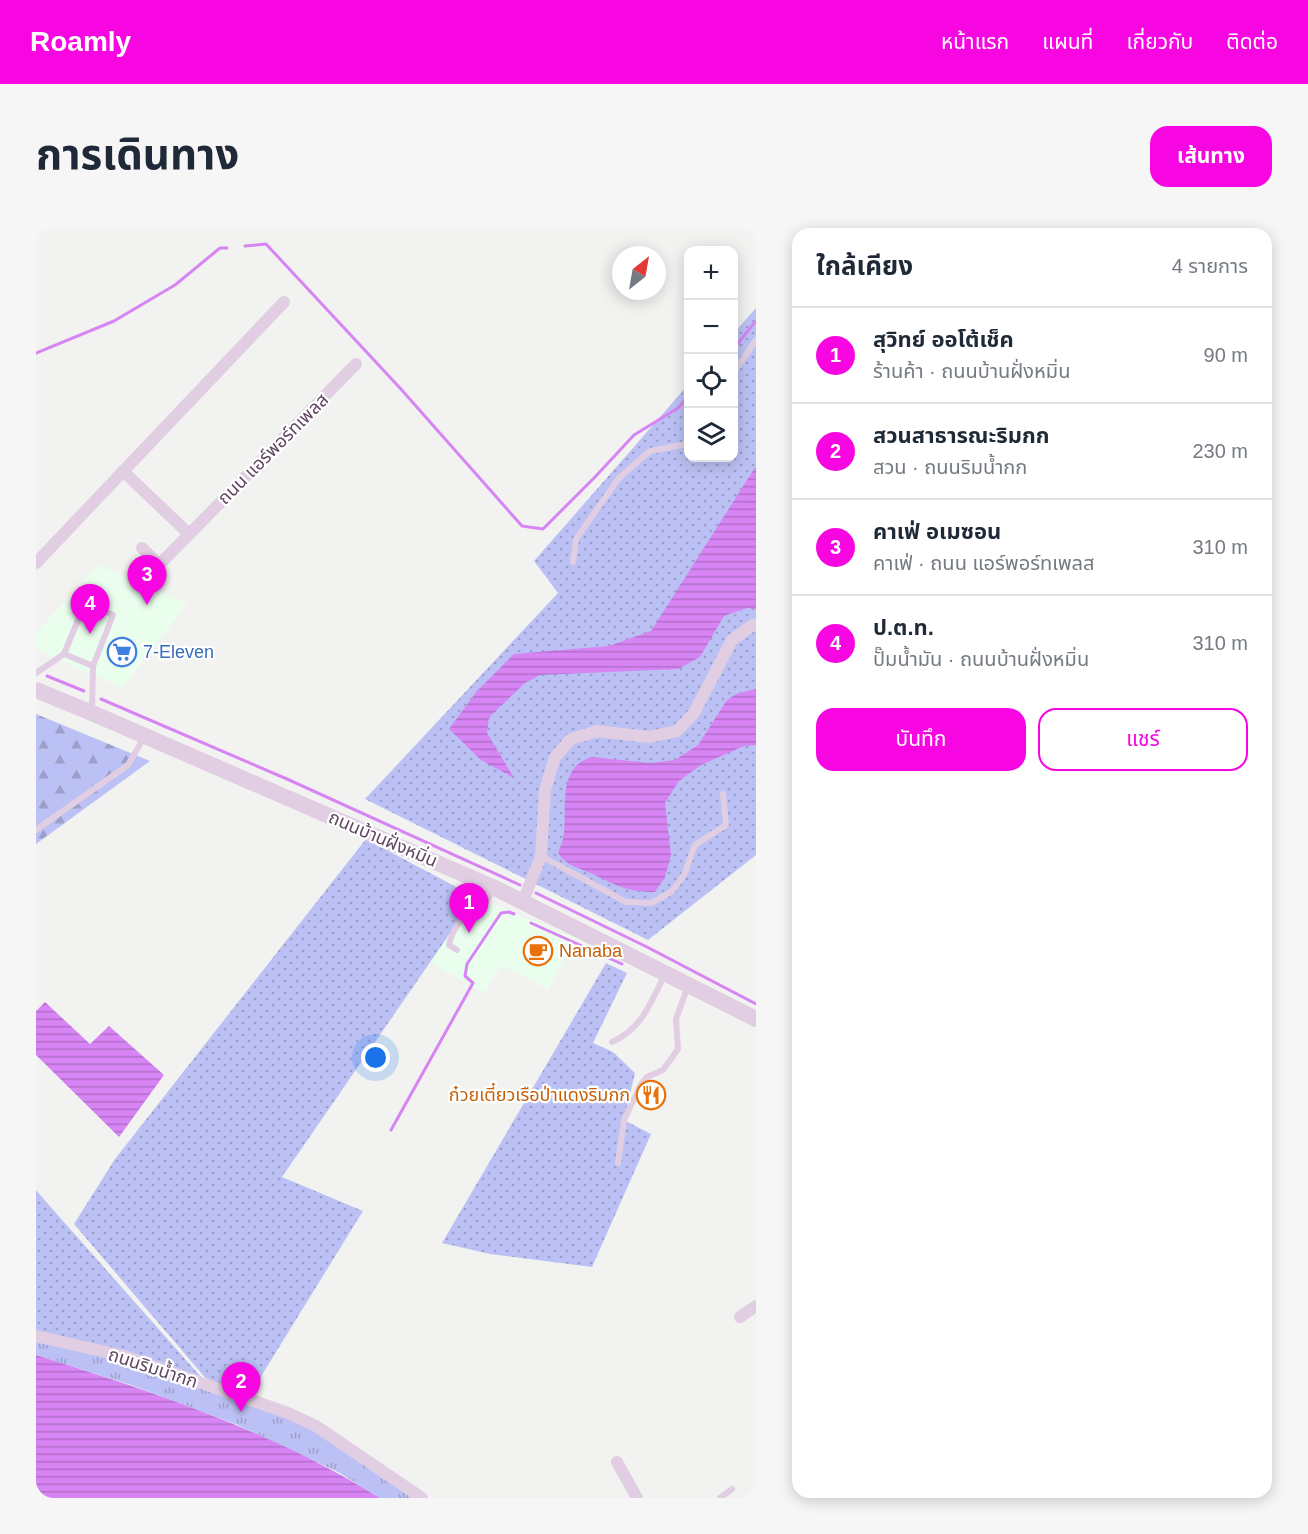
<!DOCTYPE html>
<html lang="th">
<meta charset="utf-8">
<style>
:root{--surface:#fff;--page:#f6f6f7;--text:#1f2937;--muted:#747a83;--line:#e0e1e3;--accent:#f706e2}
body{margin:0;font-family:Arial,"Noto Sans Thai",sans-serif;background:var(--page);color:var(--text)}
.controls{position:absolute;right:18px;top:18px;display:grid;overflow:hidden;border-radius:12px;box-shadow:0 3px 15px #0003}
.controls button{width:54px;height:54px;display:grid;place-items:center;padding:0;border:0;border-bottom:2px solid var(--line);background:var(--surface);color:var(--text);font:30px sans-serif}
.compass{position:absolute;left:576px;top:18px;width:54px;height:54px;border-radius:50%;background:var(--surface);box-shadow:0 3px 15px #0003;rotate:31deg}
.you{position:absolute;left:340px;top:830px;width:21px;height:21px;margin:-15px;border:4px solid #fff;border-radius:50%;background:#1a73e8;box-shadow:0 0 0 9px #1a73e833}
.badge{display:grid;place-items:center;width:39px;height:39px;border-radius:50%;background:var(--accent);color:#fff;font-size:20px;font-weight:700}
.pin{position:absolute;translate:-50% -50px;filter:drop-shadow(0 2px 3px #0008)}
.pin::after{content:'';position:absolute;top:32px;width:21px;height:18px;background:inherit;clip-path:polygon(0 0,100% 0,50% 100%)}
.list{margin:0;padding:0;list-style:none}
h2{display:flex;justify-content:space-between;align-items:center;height:78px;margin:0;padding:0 24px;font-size:26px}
h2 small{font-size:20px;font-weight:400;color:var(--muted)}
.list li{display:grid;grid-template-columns:39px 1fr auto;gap:18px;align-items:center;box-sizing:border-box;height:96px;padding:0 24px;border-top:2px solid var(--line)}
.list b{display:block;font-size:22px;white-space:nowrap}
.list p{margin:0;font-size:20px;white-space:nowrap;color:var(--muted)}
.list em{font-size:20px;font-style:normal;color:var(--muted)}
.actions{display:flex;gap:12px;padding:18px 24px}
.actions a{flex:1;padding:14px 0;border:2px solid var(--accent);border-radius:18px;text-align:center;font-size:21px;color:var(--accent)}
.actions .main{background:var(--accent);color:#fff}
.icon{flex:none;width:33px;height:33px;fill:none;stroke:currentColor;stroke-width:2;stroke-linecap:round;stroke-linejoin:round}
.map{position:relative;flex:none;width:720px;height:1270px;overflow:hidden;border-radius:18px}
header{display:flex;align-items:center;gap:36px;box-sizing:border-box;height:84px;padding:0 30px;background:var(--accent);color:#fff}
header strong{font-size:28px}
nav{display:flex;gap:33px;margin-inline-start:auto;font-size:21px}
.intro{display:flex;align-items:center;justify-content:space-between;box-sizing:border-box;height:144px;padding:0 36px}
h1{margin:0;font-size:42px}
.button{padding:15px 27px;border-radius:18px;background:var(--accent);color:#fff;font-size:21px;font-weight:700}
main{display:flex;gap:36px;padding:0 36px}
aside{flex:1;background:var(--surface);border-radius:18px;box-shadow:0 3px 15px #0003}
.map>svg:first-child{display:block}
</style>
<header>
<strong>Roamly</strong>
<nav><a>หน้าแรก</a><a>แผนที่</a><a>เกี่ยวกับ</a><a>ติดต่อ</a></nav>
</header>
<div class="intro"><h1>การเดินทาง</h1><a class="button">เส้นทาง</a></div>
<main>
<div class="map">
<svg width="720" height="1270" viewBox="0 0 720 1270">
<defs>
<pattern id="grass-dots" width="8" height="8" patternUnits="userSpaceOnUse" patternTransform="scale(1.5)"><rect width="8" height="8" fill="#bbc1f4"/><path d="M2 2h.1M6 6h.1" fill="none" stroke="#9b9fc9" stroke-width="1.8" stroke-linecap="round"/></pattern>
<pattern id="forest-firs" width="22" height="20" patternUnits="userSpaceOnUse" patternTransform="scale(1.5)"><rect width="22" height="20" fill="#bbc1f4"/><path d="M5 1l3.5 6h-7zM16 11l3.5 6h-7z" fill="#9b9fc9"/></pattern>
<pattern id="park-tufts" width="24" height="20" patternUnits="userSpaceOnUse" patternTransform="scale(1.5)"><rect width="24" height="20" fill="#bbc1f4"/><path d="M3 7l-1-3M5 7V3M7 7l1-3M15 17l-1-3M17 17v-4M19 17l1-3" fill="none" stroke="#9b9fc9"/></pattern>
<pattern id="water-rules" width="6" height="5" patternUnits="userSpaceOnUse" patternTransform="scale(1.5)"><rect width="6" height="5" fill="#d784f5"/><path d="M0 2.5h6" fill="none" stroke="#b26eca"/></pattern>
</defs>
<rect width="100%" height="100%" fill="#f2f3f0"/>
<path fill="#eafeee" d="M62 337 151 376 86 460 0 421V405Z
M439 669 539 710 512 761 465 737 448 765 394 734Z"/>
<path fill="url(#grass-dots)" d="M720 80V627L612 712 329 571 522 365 498 333 652 157V230H698V105Z
M330 611 439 669 246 949 327 983 211 1171 178 1160 38 996 79 931Z
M570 735 591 745 557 815 577 824 599 845 588 892 615 906 556 1039 454 1026 406 1015Z
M0 962 12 976 173 1158 0 1108Z"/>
<path fill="url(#forest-firs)" d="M0 486 114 533 0 616Z"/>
<path fill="url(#park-tufts)" d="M0 1108 88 1128 280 1198 386 1270H344L302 1244 199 1196 95 1157 0 1127Z"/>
<path fill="url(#water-rules)" d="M720 238V381L711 380 688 388 664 429 642 441 504 447 489 455 453 489 451 505 478 550 445 532 413 501 441 463 478 426 573 418 615 403Z
M720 461V517L708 518 665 537 643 553 629 575 635 627 629 649 619 664C593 664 580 658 557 646 542 639 532 639 522 625 524 619 527 613 528 606 531 579 521 539 556 529L615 535 639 532 662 517 691 472 700 466Z
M9 774 54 816 73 798 128 847 83 909 0 827V783Z
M0 1127C118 1164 238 1204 344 1270H0Z"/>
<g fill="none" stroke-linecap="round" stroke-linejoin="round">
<path stroke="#d784f5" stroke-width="3" d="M209 18 230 16 364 160 486 298 507 301 559 249 598 207 642 180 652 169
M698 120 720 93
M0 125 78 93 139 57 184 20H191
M11 448 48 463
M65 471 251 551 484 657
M500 665 611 719 720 776
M495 695 586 736
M355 902 437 755 429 748 431 736 465 685 473 684 478 686"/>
<path stroke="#e1cee2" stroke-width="6" d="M698 144 720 112
M537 334 540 311 583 250 614 223 651 216 652 213
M28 426 57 438
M0 445 28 426 49 375 77 387 57 438 56 484
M0 602 92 537 107 511
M505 628 590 674 615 675 635 664 648 647 659 617 690 597 687 566
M438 691 459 660
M421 722 413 717C416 701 432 679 448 676
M576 814C606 801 615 774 629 746
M582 935 588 892 605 856 611 849 627 842 642 821 640 791 652 758
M684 1270 696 1261"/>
<path stroke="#e1cee2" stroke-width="12" d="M87 243 153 306
M106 320 123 337 320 136
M0 335 248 74
M487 673 505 628 509 562 519 529 535 511 561 503 613 509 641 503 658 485 696 412 717 397H720
M704 1089 720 1078
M0 1108 88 1128 252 1185 280 1198 386 1270
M581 1234 601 1270"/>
<path stroke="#e1cee2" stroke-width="16" d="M0 462 56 485 459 660 720 791"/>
</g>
<defs>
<g id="supermarket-ring" transform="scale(1.5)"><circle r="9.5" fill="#fff" stroke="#3f7fe0" stroke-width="1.5"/><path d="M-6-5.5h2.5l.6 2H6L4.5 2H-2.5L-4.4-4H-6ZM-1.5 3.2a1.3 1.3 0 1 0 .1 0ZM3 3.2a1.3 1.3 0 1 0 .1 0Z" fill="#3f7fe0"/></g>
<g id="cafe-ring" transform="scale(1.5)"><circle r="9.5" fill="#fff" stroke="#e8710a" stroke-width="1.5"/><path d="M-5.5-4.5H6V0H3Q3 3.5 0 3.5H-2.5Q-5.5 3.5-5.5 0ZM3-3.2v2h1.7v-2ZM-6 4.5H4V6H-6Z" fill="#e8710a"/></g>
<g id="restaurant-ring" transform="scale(1.5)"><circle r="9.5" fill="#fff" stroke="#e8710a" stroke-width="1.5"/><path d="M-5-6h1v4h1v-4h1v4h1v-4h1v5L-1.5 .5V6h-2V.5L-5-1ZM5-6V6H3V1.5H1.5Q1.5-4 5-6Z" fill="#e8710a"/></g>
</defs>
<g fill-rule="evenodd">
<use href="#supermarket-ring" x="86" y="424"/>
<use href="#cafe-ring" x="502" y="723"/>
<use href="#restaurant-ring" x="615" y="867"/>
</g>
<g text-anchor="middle" stroke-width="4.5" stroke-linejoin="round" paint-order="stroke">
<g font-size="18" fill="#604660" stroke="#fff">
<text transform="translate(237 221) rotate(-45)" y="6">ถนน แอร์พอร์ทเพลส</text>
<text transform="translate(347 611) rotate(23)" y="6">ถนนบ้านฝั่งหมิ่น</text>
<text transform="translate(117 1140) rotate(18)" y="6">ถนนริมน้ำกก</text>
</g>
<g font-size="18" fill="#366cbe" stroke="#fff" text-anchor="start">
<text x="107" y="430">7-Eleven</text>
</g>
<g font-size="18" fill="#c56008" stroke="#fff" text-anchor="start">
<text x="523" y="729">Nanaba</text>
<text x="594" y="873" text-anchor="end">ก๋วยเตี๋ยวเรือป่าแดงริมกก</text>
</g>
</g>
</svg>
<div class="controls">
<button>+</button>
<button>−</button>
<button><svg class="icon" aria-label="locate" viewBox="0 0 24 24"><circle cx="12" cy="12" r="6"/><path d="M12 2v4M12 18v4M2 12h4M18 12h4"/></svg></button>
<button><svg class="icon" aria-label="layers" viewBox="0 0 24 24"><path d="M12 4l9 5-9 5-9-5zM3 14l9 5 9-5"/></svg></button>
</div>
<svg class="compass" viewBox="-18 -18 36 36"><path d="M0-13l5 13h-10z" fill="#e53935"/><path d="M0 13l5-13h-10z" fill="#747a83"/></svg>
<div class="you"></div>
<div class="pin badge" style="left:433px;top:705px">1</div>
<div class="pin badge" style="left:205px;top:1184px">2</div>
<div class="pin badge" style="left:111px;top:377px">3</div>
<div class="pin badge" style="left:54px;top:406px">4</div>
</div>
<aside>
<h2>ใกล้เคียง<small>4 รายการ</small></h2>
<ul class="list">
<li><span class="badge">1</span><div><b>สุวิทย์ ออโต้เช็ค</b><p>ร้านค้า · ถนนบ้านฝั่งหมิ่น</p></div><em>90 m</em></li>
<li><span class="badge">2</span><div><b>สวนสาธารณะริมกก</b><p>สวน · ถนนริมน้ำกก</p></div><em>230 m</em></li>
<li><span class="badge">3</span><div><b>คาเฟ่ อเมซอน</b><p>คาเฟ่ · ถนน แอร์พอร์ทเพลส</p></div><em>310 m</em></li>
<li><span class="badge">4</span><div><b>ป.ต.ท.</b><p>ปั๊มน้ำมัน · ถนนบ้านฝั่งหมิ่น</p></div><em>310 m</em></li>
</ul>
<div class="actions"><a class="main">บันทึก</a><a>แชร์</a></div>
</aside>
</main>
